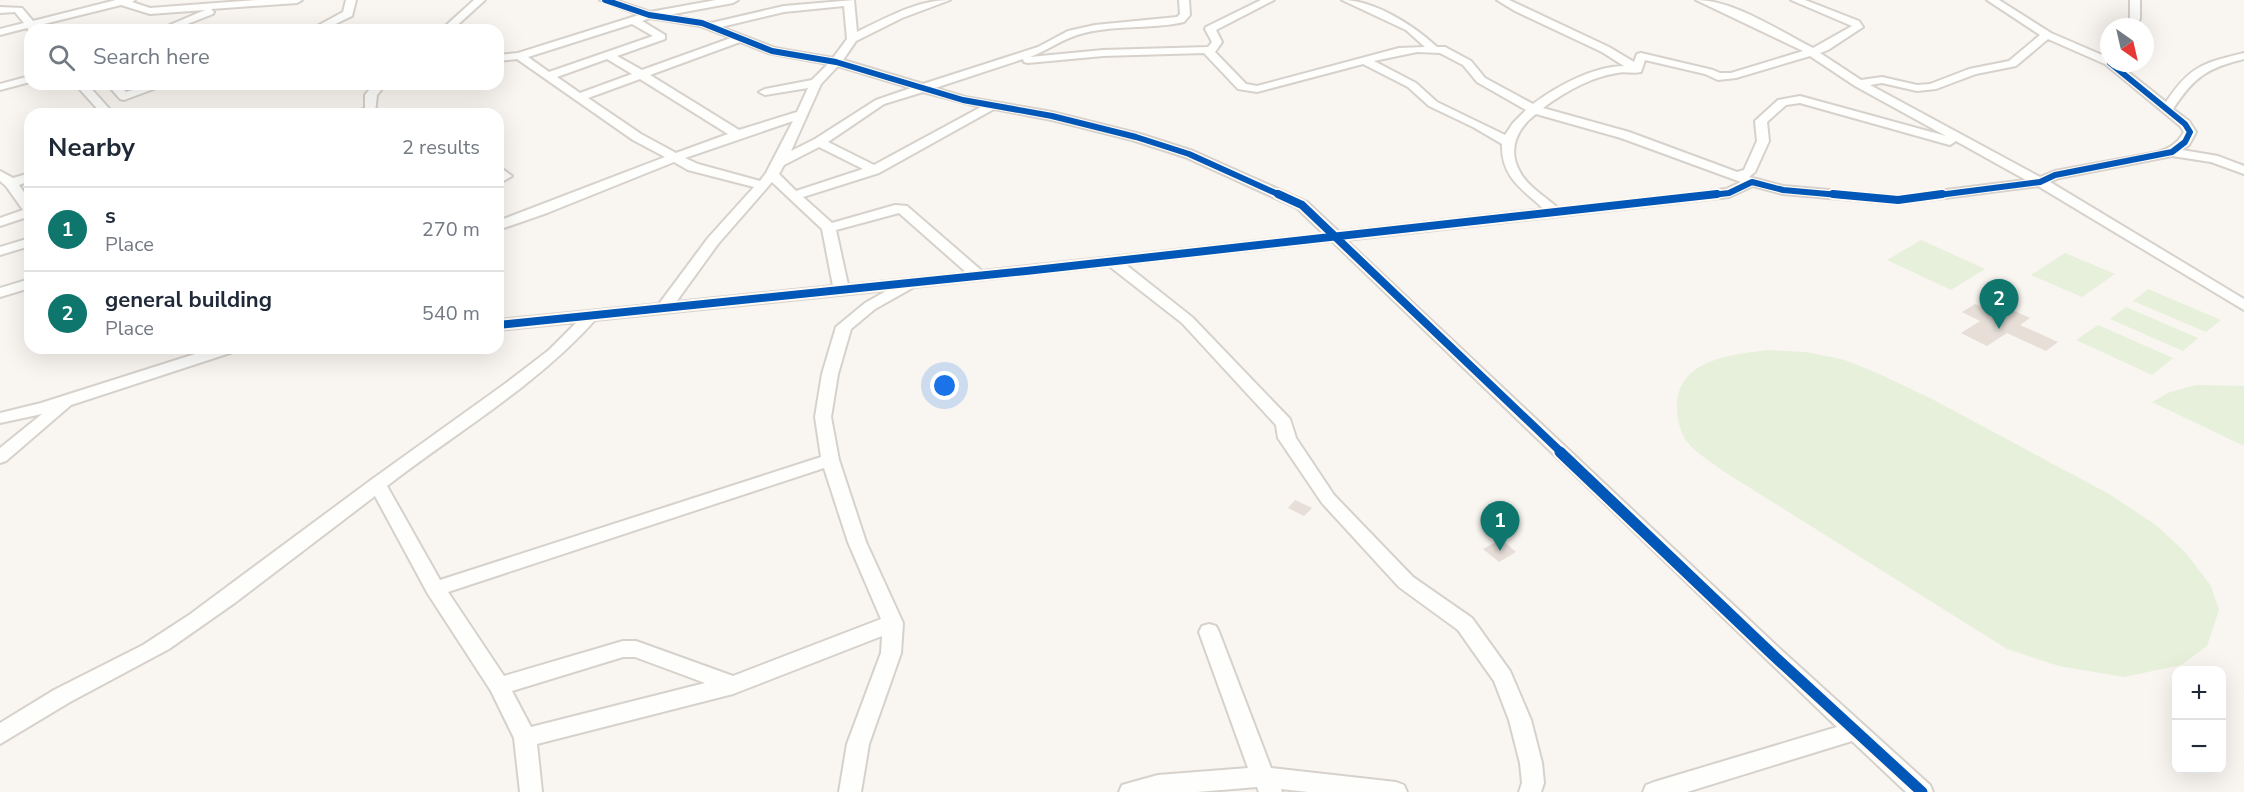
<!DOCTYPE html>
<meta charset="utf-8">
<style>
:root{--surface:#fff;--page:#f2f2f3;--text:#1f2937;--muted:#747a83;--line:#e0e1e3;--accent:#0f766e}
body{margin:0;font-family:"Nunito Sans",sans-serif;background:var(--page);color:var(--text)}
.controls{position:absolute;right:18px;bottom:18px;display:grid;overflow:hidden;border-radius:12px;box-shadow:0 6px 24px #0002}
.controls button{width:54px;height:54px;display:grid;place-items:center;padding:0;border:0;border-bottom:2px solid var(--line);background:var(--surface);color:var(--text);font:30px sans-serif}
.compass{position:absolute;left:2100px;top:18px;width:54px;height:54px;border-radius:50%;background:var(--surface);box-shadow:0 6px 24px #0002;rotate:146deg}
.you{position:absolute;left:945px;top:386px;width:21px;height:21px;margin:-15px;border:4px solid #fff;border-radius:50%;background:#1a73e8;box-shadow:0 0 0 9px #1a73e833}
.badge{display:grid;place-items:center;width:39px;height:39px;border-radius:50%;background:var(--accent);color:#fff;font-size:20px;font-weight:700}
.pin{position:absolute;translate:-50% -50px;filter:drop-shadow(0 2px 3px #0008)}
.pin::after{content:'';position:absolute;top:32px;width:21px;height:18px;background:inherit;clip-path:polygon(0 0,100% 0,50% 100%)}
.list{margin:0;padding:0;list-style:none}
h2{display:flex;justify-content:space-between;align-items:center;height:78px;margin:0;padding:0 24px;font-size:26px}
h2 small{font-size:20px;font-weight:400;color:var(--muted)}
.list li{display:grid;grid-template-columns:39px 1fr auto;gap:18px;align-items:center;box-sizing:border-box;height:84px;padding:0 24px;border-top:2px solid var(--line)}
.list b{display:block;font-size:22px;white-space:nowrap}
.list p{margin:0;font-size:20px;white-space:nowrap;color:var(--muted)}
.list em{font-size:20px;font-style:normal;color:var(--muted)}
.icon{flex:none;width:33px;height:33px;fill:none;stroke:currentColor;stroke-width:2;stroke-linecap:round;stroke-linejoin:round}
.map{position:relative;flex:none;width:2244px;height:792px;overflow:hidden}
.search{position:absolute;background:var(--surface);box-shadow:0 6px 24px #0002;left:24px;top:24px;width:480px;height:66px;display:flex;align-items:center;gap:15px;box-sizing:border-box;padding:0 21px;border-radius:18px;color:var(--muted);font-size:22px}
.panel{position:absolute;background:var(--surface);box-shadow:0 6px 24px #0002;left:24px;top:108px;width:480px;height:246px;border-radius:18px}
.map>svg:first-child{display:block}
</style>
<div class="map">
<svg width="2244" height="792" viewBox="0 0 2244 792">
<rect width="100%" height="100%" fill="#f9f5f0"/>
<path fill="#e7f0db" d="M1921 240 1985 269 1951 290 1887 260Z
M2065 253 2115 274 2082 297 2031 275Z
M2148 289 2221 320 2206 332 2133 301Z
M2126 307 2198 338 2183 351 2110 319Z
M2098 325 2173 358 2152 375 2076 340Z
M1767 350 1806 352 1845 360 1877 373 1930 398 2109 494 2156 525 2185 552 2211 586 2219 610 2207 646 2181 665 2124 677 2059 666 2007 649 1720 469C1710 461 1692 450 1685 439 1678 426 1675 409 1678 395 1688 357 1735 355 1767 350Z
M2197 385 2244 386V446L2152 402 2170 392Z"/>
<path fill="#e6ded7" d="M1975 304 1994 313 2004 306 2030 318 2020 325 2058 342 2046 351 2007 333 1987 346 1961 333 1980 321 1962 312Z
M1295 500 1312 508 1304 516 1288 508Z
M1501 539 1516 552 1499 562 1483 549Z"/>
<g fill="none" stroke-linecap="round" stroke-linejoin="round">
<g stroke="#d7d1cb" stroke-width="4">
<path id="minor" d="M116 0H135L132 2 150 8 257 0H302L297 3 211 9 214 12 213 14 172 30H158L205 10 150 14 121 5 36 26 39 30H30V32L27 28 0 35V29L24 23 15 12 0 13V7L22 8 33 21Z
M346 0H356L352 16 323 30H310L343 12Z
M474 0H485L452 30H441Z
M600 0H615L650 12 716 0H738L733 3 668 15 711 23 784 6 854 0 857 32C886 18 917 0 950 0L902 18 856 41 843 60 923 84 1038 47 1068 31 1095 25 1177 17 1180 14 1179 0H1189L1190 15 1184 22C1149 30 1111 24 1077 35 1061 40 1046 51 1030 57L1103 50 1208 47 1212 42 1205 29 1206 27 1261 0H1274L1216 30 1222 42 1215 52 1246 84 1257 86 1399 48 1425 47 1406 30 1342 0C1375 0 1414 26 1437 47H1445L1471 61 1485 78 1533 104C1557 86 1594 66 1624 66L1602 52 1515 11 1497 0H1509L1609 47 1634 62 1637 54 1641 53 1713 70 1720 73H1731L1803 51 1696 0C1734 0 1779 31 1813 48L1852 26 1791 0H1805L1859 21 1863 27 1828 50 1820 53 1861 80 1882 77 1917 85 1930 84 1969 69 2009 61 2040 35 1987 0H1999L2051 33 2109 58V63H2117L2166 102C2190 66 2203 63 2244 53V59C2207 68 2194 77 2173 109L2189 121 2196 132 2189 145 2182 150 2218 156 2244 166V174L2211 162 2172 156 2059 178 2050 182 2244 299V310L2038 186 1898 204 1783 194 1753 186 1729 197 1346 240 1780 649 1930 785 1933 792H1906L1852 741 1687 792H1643L1646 785 1654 782 1837 727 1332 241 1125 264 1192 317 1290 419 1296 438 1334 495 1413 577 1472 618 1510 671 1531 720 1542 763 1544 783 1541 792H1519L1522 783 1520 763 1509 720 1494 681 1458 630 1399 587 1322 503 1278 438 1276 425 1182 323 1109 266 914 287 875 309 851 329 838 374 831 417 839 460 866 542 903 623 901 653 869 744 861 792H839L847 744 881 653 882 636 733 694 537 744 542 792H520L514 738 491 691 428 594 375 496 236 602 169 649 70 702 0 744V723L54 690 143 645 189 615 371 480 506 383 549 350 577 322 498 330V320L659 304 708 238 754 187 688 170 674 162 547 213 498 230V221L665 157 633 140 517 59 498 61V55L518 53 639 15ZM844 6 847 39 833 58 775 48 721 27 784 12ZM650 18 700 26 731 38 642 70 617 56 665 39V35L642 21ZM632 24 653 36 549 72 528 57ZM2048 39 2105 64 2180 126 2184 132C2177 145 2167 150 2153 153L2055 171 2040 177 1870 85 1882 83 1917 91 1936 89 1976 74 2016 66ZM740 42 768 53 828 64 812 80 765 89 759 92 765 95 808 88 797 112 739 130 650 75ZM1417 52 1440 53 1463 65 1477 82 1526 110 1513 123 1505 135 1437 102 1416 83 1374 61ZM1204 53 1238 89 1257 92 1363 64 1408 87 1429 106 1473 127 1502 144C1501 177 1522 189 1544 209L1339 232 1307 202 1193 151 1140 134 1052 112 965 97 935 88 1023 59 1024 62 1028 63 1103 56ZM1810 56 1855 86 1946 136 1800 96 1778 100 1755 121 1757 141 1744 170 1737 172 1629 132 1543 108C1563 93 1591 77 1617 73 1625 71 1633 74 1641 72L1645 60 1705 74 1718 80 1736 78ZM607 59 632 74 580 93 557 77ZM838 66 911 88 876 100 815 139 791 151 821 84ZM640 79 728 134 676 153 641 134 588 98ZM923 92 981 107 874 165 828 142 884 104ZM1800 103 1946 144 1950 145 1956 141 2026 180 1898 196 1783 186 1749 177 1755 172 1769 141 1767 122 1786 105ZM994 109 1052 120 1132 140 1185 157 1297 208 1324 234 982 271 907 206 895 205 832 223 803 197 879 173ZM1536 114 1621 138 1741 182 1726 189 1558 208C1547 198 1527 186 1520 172 1507 150 1517 128 1536 114ZM793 121 766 173 760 181 698 164 685 158ZM819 147 863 169 796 191 779 174 784 165ZM772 182 822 229 833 286 676 302 718 244ZM899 213 967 273 848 285 836 230ZM888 290 865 303 836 327 822 374 815 417 821 457 440 580 387 486C457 432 536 386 595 320ZM824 468 848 542 881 619 733 676 636 641H623L504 676 448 592ZM623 657H635L705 683 531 727 512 691Z
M2130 0H2140V18L2137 27H2127L2130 18Z
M30 76V82L0 90V84Z
M75 84H87L114 114H102Z
M107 84H119L126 92 150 84H167L124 100 120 99Z
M374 84H386L377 95 375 113 353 114 365 108V95Z
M498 166 512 176 498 184Z
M0 171 13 178 30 173V181L19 185 30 201V216L0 226V218L23 210 6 186 0 181Z
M30 238V246L0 255V247Z
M30 279V288L0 297V288Z
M214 348H238L236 351 71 405 6 461 0 463V448L42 414 0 423V413L41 403Z
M1209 624 1216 626 1219 632 1271 768 1396 782 1404 785 1407 792H1308L1281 789 1282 792H1259L1257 787 1197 792H1119L1122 785 1158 775 1248 768 1199 632 1202 626Z"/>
</g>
<use href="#minor" fill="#fefefd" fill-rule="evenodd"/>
<g stroke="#fffaf3" stroke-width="8">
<path id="cycleway-far2" d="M605 0 649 15 702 23 772 51 836 62 963 100 1052 116 1136 137 1189 154 1282 196
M1703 196 1729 193 1752 182 1783 190 1850 196
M1931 196 2040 182 2055 175 2172 152 2185 142 2190 132 2185 124 2110 63"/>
</g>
<g stroke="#fffaf3" stroke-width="12">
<path id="cycleway-far1" d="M1278 194 1302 205 1562 453
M1833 194 1898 200 1942 194
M498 325 1026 271 1717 194"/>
</g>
<g stroke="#fffaf3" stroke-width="15">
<path id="cycleway" d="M1560 452 1773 655 1922 792"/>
</g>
<use href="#cycleway-far2" stroke="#0057b8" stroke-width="6"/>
<use href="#cycleway-far1" stroke="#0057b8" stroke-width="8"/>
<use href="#cycleway" stroke="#0057b8" stroke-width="11"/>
</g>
</svg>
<div class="controls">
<button>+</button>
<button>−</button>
</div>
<svg class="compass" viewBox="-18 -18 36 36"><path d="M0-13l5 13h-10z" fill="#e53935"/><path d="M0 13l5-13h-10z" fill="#747a83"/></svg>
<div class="you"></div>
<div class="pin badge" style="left:1500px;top:551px">1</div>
<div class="pin badge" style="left:1999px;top:329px">2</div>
<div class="search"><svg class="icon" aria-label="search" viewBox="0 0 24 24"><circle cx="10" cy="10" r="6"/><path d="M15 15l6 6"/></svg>Search here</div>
<section class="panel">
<h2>Nearby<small>2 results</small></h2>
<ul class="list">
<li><span class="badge">1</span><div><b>s</b><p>Place</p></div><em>270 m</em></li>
<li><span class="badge">2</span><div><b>general building</b><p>Place</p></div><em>540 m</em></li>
</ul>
</section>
</div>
